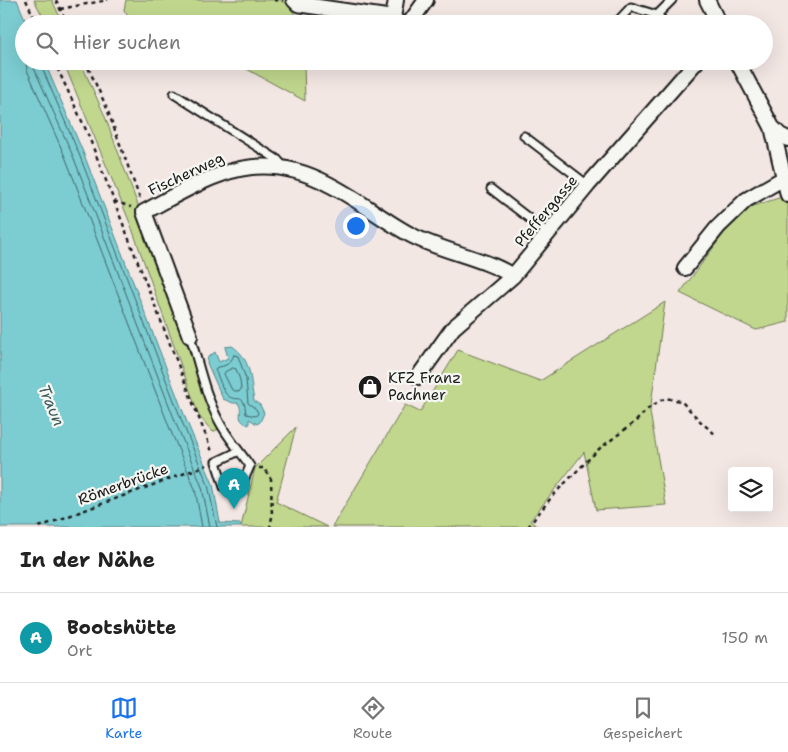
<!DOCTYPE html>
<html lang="de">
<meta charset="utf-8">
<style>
:root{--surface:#fff;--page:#f2f2f2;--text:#222;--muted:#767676;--line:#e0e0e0;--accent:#1a73e8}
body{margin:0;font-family:"Shantell Sans",sans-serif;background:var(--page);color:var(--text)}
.controls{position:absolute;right:15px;bottom:15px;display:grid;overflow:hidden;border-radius:5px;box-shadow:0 5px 20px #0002}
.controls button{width:45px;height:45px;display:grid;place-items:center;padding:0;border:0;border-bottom:1px solid var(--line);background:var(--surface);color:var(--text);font:25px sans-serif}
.you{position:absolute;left:355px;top:225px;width:18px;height:18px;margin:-12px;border:4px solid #fff;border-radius:50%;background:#1a73e8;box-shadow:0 0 0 8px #1a73e833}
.badge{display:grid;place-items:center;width:32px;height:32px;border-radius:50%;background:var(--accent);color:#fff;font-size:16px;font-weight:700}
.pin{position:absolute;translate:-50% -41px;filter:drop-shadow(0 1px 2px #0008)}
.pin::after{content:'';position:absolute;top:26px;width:18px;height:15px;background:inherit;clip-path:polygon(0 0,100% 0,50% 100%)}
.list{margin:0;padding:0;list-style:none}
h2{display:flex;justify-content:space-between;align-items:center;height:65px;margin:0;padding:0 20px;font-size:21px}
h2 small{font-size:16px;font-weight:400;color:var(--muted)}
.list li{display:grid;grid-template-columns:32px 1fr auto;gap:15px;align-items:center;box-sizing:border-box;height:90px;padding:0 20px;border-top:1px solid var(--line)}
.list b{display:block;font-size:19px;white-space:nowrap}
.list p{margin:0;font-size:16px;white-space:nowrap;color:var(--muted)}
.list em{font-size:16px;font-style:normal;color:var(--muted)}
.icon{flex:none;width:28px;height:28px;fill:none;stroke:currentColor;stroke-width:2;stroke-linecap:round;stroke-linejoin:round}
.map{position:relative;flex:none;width:788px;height:527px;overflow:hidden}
.search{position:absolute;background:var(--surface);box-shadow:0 5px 20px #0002;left:15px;right:15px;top:15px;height:55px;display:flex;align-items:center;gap:12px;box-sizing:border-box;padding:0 18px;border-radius:28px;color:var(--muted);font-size:19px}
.sheet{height:155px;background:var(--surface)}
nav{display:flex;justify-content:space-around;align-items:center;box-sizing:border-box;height:70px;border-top:1px solid var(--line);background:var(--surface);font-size:14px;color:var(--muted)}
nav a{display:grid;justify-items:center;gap:2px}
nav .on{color:var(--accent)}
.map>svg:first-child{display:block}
</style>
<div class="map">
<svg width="788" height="527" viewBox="0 0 788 527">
<rect width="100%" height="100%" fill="#f3e7e4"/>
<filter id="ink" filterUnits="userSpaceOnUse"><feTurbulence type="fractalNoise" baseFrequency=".02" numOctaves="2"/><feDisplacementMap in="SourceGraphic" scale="10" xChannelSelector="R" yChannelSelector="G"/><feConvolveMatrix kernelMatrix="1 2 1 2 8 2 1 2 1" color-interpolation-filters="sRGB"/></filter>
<g filter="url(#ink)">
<path fill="#c0d78d" stroke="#6e7a54" d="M34 0H52L63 24H47Z
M126 0H284L302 24H133L124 10Z
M63 61H80L104 114 184 329 204 396 220 428 213 432 199 416 130 223Z
M232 61H304L305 101Z
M788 195V322L756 330 680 293 741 210Z
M665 302 650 412 666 505 596 510 584 452 530 521 538 527H332L405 405 420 412 458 350 540 381Z
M296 427 276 502 327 527H241L255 468Z"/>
<path fill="#7bcdd2" stroke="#558689" d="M0 0H17L27 24H24V61H44L83 152 187 422 213 484 220 523 241 524V527H0Z
M232 346C252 359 250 380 254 401L260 405 264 413 260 422 257 424 249 419V425C233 419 245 413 238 403H233L223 399 207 363 208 357 215 352 219 362 228 358 225 347Z"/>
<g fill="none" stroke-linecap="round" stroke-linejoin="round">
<path stroke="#426365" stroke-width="1" d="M26 61 27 70 66 159 170 429 195 489 202 527
M33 61 34 68 73 156 177 426 202 487 210 527
M39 61 79 154 183 424 208 485 217 527
M234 355 238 356 246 379 248 403 256 409 258 413 256 416 246 414C244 390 237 404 227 395 222 390 219 377 215 370L217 367C225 367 231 363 234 355Z
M233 368 236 369 240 380 241 389 239 392 232 390 224 374 225 372Z"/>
<g stroke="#1c1c1c" stroke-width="11">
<path id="lane" d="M615 24 631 7 657 15
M667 24 657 15 672 0
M174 94 278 160 284 167
M524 136 588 185
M491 189 548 233
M190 336C199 364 205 395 219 421 227 437 240 451 250 466L241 487H224L216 462 239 451"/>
</g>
<g stroke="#1c1c1c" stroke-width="18">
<path id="street" d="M294 0 298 4 304 5 393 18 401 24
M707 0 719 24
M393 18 396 0
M409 24 426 0
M737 61 772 127 780 135 788 139
M772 127 788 195
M685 268 718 227 746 200 784 178
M190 336 144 212C210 177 256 145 330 185 358 199 383 220 411 235 443 252 482 257 513 276
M418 377 453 328 513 276 588 185 697 61"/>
</g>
<path stroke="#1c1c1c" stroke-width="2.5" stroke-dasharray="4 4" stroke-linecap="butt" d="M26 0 37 24
M56 0 67 24
M274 0 283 1
M60 9 108 0
M54 61 87 132 213 454
M85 61 106 106 140 199
M114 201 131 207
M259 468H264L271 479 272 517 270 527
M39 527 207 465
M528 527 554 494 599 449 635 422 650 407 665 398 681 401 702 423 716 435"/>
<use href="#lane" stroke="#f6f6f2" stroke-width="7"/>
<use href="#street" stroke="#f6f6f2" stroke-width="14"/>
</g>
</g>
<defs>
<g id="shop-disc" transform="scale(1.25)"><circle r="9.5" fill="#1c1c1c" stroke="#f6f6f2"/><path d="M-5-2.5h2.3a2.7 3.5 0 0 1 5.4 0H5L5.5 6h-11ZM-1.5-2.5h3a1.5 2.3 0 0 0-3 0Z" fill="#fff"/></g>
</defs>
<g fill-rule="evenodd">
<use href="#shop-disc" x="370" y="387"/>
</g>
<g text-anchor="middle" stroke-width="4.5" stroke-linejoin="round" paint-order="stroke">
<g font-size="15" fill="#1c1c1c" stroke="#f6f6f2">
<text transform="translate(186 174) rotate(-25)" y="5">Fischerweg</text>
<text transform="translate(546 211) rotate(-50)" y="5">Pfeffergasse</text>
<text transform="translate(123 484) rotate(-20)" y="5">Römerbrücke</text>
</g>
<g font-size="15" fill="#1c1c1c" stroke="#f6f6f2" text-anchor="start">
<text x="388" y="383">KFZ Franz<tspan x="388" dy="17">Pachner</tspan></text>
</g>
<g font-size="16" font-style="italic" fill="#3d5a5c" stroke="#f6f6f2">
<text transform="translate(52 405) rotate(67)" y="6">Traun</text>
</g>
</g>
</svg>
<div class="controls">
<button><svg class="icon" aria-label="layers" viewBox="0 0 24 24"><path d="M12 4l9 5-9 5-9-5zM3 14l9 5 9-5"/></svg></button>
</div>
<div class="you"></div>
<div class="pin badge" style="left:234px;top:509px;background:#0f9aa8">A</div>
<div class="search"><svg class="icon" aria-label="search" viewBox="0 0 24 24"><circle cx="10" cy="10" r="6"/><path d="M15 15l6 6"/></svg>Hier suchen</div>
</div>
<section class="sheet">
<h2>In der Nähe<small></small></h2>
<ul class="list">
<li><span class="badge" style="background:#0f9aa8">A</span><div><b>Bootshütte</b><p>Ort</p></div><em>150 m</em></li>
</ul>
</section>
<nav>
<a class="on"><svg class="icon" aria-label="map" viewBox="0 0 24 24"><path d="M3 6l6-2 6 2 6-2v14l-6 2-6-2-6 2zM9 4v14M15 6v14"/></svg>Karte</a>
<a><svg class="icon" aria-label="directions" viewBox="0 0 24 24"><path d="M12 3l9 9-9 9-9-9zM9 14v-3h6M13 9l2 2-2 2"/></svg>Route</a>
<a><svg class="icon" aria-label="saved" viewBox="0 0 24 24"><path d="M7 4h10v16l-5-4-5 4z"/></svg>Gespeichert</a>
</nav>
